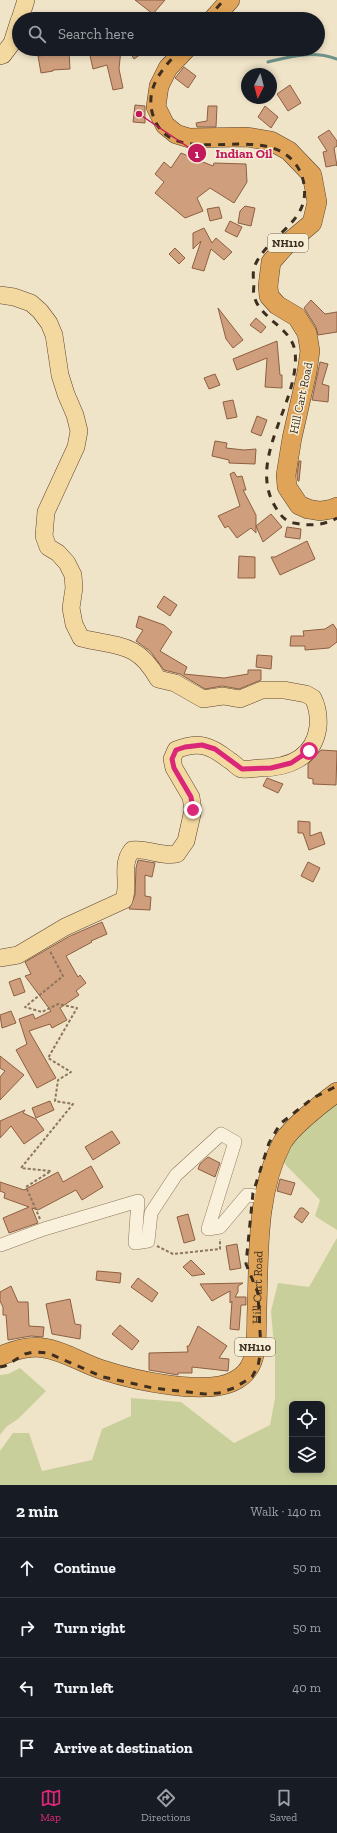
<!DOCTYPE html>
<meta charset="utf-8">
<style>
:root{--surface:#171b24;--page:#242831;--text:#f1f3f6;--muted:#9ea1a6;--line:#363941;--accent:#db2777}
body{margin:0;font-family:"Zilla Slab",serif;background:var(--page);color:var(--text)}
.controls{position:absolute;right:12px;bottom:12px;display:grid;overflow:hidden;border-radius:6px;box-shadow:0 2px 6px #0003}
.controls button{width:36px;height:36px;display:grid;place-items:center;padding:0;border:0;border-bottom:1px solid var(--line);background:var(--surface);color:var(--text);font:20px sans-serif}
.compass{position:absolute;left:241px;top:68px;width:36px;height:36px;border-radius:50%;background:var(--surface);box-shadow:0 2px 6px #0003;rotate:186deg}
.stop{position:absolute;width:12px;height:12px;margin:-9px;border:3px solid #db2777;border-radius:50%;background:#fff}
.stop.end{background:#db2777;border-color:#fff;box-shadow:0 1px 4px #0008}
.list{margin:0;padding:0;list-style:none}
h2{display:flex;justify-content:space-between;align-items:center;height:52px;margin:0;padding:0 16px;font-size:17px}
h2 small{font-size:13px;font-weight:400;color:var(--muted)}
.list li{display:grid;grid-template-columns:26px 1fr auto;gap:12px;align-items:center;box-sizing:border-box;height:60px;padding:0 16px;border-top:1px solid var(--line)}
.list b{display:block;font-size:15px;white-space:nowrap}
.list em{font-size:13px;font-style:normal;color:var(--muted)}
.icon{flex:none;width:22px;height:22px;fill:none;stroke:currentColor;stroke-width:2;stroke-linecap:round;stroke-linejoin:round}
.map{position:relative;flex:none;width:337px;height:1485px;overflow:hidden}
.search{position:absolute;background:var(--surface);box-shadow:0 2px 6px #0003;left:12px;right:12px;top:12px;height:44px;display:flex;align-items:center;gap:10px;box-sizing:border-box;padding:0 14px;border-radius:22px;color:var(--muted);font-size:15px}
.sheet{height:292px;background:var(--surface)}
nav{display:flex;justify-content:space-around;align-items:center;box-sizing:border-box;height:56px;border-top:1px solid var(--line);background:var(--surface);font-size:11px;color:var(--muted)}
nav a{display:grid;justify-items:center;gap:2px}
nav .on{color:var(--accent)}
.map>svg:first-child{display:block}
</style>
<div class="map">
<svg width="337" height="1485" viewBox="0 0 337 1485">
<rect width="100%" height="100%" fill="#f0e4c8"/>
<path fill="#c9cf9b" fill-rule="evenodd" d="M337 1098V1230L315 1216 320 1200 283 1162 289 1144Z
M337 1238V1485H0V1451L13 1433H29L42 1471 92 1460 102 1429 131 1416V1398L181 1402 234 1443 270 1425 275 1398V1357L271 1311 278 1283 309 1287ZM292 1404H322V1470H292Z
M20 1368 46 1391 18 1419 6 1427 0 1435V1375L8 1374Z"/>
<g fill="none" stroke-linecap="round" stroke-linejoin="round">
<path stroke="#6f938a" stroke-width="3" d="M268 62C293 56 312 50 337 59"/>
</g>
<path fill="#cf9f7d" stroke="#8d5f41" d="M135 0H165L153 14Z
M98 49H121L119 69 123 88 113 90 107 65 93 69 89 51Z
M128 49H148L134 59Z
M56 52H69L70 69 53 70V71L41 73 38 56 56 54Z
M184 67 196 76 188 88 175 78Z
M290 85 301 103 288 111 277 94Z
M135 105 145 106V123L133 122Z
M208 106H217L216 127H197L196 123 207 121Z
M265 106 278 117 271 128 258 117Z
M329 130 337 141V146L334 148 337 166 336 165 326 167 323 152 327 151 318 137Z
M181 153 213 166 214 163 246 164 247 182 234 203 210 188 197 198 203 211 185 218 155 193 164 182 155 174 164 162 171 168Z
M245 206 255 208 251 226 238 223 240 211Z
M219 207 222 218 210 221 207 209Z
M230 221 242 227 237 237 225 231Z
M204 228 212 243 216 238 232 252 224 260 211 249 204 271 192 268 201 241 193 249V233Z
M175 248 185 258 179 264 169 254Z
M311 300 325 314 337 312V332L318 335 316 327 304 308Z
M218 308 243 340 233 348 226 339Z
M256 318 266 327 261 333 250 325Z
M277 341 280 375H282V388L265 387 267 358 237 370 233 359Z
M320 362 328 364 322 384 329 386 328 402 312 400Z
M215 374 220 385 209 389 204 378Z
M233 400 237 417 227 419 223 402Z
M257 416 267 420 261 436 251 432Z
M215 441 227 443 226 448 244 450 256 449 255 464 229 463V460L212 456Z
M299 461H301L299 481H298L297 475Z
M234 472 237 477 242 476 246 490H243L256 515V526L271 514 282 527 263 542 256 526V533L251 528 237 538 228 526 225 528 218 516 240 506 230 474Z
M287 527 301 529 300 539 285 537Z
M307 541 315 559 280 575 271 557H275Z
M239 556 255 557V578H238Z
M164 596 177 605 170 616 157 607Z
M139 616 164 625 172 632 160 651 187 667 184 674 224 678 248 674V670H261V680L239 689 222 686 205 689 180 674 164 670 150 651 136 641 143 630 136 627Z
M333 624 337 630V642L329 648 305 650V646H290L291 636H304L303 631 325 629Z
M257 655 272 656 271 669 256 667Z
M321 750 337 751 336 785 313 784V779L308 778V764Z
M267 778 283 784 278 793 263 786Z
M298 821 310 822V836L321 832 325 844 309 850 303 833H298Z
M138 860 155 863 152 877 145 875V896L151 897 150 910 129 909 135 895 136 868Z
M308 862 320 868 313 882 301 876Z
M102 922 107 934 91 941 92 942 66 956 78 977 80 975 86 983 76 991 79 995 60 1008 67 1020 52 1028 50 1024 29 1031 56 1078 37 1088 16 1050 27 1044 19 1019 33 1014 35 1019 51 1011 25 976 31 974 25 962 70 936Z
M20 978 25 992 14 996 9 982Z
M11 1011 16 1023 2 1028 0 1015Z
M0 1056 24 1075 0 1100V1077L5 1071 0 1068Z
M50 1101 54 1110 36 1118 32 1108Z
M25 1110 23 1113 36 1119 44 1130 24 1144 11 1126 0 1138V1121Z
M112 1131 120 1143 93 1160 85 1147Z
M208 1157 220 1163 215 1177 198 1169 200 1164Z
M91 1166 103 1187 82 1200 76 1190 38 1210 32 1208 38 1223 9 1233 3 1218 29 1207 4 1198 5 1193 0 1191V1182L24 1190 58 1172 63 1182Z
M280 1179 295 1183 291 1195 277 1191Z
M300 1208H303L309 1213 302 1223 294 1217Z
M188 1214 195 1240 184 1243 177 1217Z
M237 1244 241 1268 230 1270 226 1246Z
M191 1260 205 1274 192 1276 183 1267Z
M97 1271 121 1273 120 1283 96 1280Z
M138 1278 158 1293 152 1302 131 1287Z
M243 1283 238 1286V1292L235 1297H246V1305H241L239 1330 230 1329 232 1301 230 1303V1291L212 1301 200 1284Z
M11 1286 18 1302H28L29 1326 44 1327 43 1337 31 1336 8 1340 6 1315H3V1307L0 1301V1292Z
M70 1299 75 1324 81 1325 80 1339 52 1334 46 1304Z
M120 1325 139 1341 132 1350 112 1334Z
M198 1326 227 1346 219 1358 229 1359 228 1371 192 1367V1373H178V1375L149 1370V1353L188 1352 187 1346H189Z"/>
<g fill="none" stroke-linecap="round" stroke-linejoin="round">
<g stroke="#8d765c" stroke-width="14">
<path id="minor" d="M1 1245 44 1229 138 1201 135 1243 148 1241 151 1213 176 1175 221 1134 235 1142 208 1229 220 1227 247 1195 264 1197"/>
</g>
<g stroke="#5b4430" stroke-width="18">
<path id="major" d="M20 19 26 0
M0 56 3 55 12 43 19 21
M0 295 14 297 31 303 40 311 49 323 54 335 60 375 66 394 75 415 79 431 76 447 46 512 44 536 48 547 58 553 67 563 73 575 74 588 71 608 74 624 81 638C117 647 137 641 158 679L175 683 203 699 223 696 240 699 262 690H284L306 694 313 698C318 708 319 716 318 727 314 758 288 768 260 768 255 768 246 770 241 769 237 767 233 762 229 760 210 745 199 741 176 750L172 759 174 768 191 797 193 810 186 841 177 854C160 857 148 848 132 850 120 865 130 882 124 900L65 927 18 955 0 958"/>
</g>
<g stroke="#5b4430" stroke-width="20">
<g id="highway">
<path d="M213 19 230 0"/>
<path d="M186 49 168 68 159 86 156 107 165 125 176 134 189 138 247 137 271 141 289 151 312 175 317 202 312 223 287 244 271 262 268 286 269 296 277 305 297 317 307 333 310 351 307 372 292 438 286 475 287 487 299 505 308 509 320 511 332 509 337 507"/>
<path id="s1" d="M0 1356C13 1351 29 1345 44 1348 65 1351 83 1364 103 1370 133 1380 208 1397 236 1380 243 1376 249 1370 252 1362 258 1347 256 1325 257 1308 259 1253 256 1193 282 1143 290 1128 323 1102 337 1092"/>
</g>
</g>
<path stroke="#8d765c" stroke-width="2" stroke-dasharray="3 2" stroke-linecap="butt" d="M40 1219 26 1187 51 1171 21 1168 73 1104 55 1101 58 1080 71 1072 48 1058 77 1008 58 1004 42 1012 25 1007 63 976 50 951
M157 1246 173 1254 220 1249V1239"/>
<use href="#minor" stroke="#faf1dc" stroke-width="13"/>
<use href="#major" stroke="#f3d9a0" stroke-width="17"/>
<use href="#highway" stroke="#e0a458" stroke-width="19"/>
<path stroke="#3d2e20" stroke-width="3" stroke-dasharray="7 7" stroke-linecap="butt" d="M207 19 224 0
M181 49C164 67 146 85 152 112 169 177 263 116 297 166 303 175 306 188 304 199 300 226 263 241 254 268 253 272 253 278 254 282 254 286 253 292 254 296 260 319 291 327 295 351 301 402 245 459 276 508 281 516 285 521 294 523 310 526 322 526 337 518
M0 1367 5 1366 25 1354 34 1352 48 1353 103 1377 153 1388 205 1394 219 1393 234 1388 252 1377 258 1366 261 1350 258 1293 246 1264 253 1193 269 1143 280 1124 313 1098 337 1086"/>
</g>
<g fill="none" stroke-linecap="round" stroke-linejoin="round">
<path stroke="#db2777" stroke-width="5" d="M193 810 191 797 174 768 172 759 176 750 185 747 202 745 215 749 242 769 271 768 291 763 309 751"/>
</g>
<g text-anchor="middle" stroke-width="3" stroke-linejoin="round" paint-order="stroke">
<g fill="#f7eed8" stroke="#756857" stroke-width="1">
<rect x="268" y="234" width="40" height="18" rx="3"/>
<rect x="235" y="1338" width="40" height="18" rx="3"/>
</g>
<g font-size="11" font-weight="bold" fill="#3d2e20">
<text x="288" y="247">NH110</text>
<text x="255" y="1351">NH110</text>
</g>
<g font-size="12" fill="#3d2e20" stroke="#f7eed8">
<text transform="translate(301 398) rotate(-78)" y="4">Hill Cart Road</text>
<text dy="4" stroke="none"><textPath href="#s1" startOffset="344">Hill Cart Road</textPath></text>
</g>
</g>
<path fill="none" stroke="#c2185b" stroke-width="1.5" d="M139 114L197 153"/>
<g fill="#c2185b" stroke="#f7eed8" stroke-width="1.5">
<circle cx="139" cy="114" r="4"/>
<circle cx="197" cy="153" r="10"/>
</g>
<g font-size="12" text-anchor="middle" font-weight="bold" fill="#fff">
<text x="197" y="158">1</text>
</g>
<g font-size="13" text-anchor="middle" font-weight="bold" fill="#c2185b" stroke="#f7eed8" stroke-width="3" stroke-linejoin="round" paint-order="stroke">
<text x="244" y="158">Indian Oil</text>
</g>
</svg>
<div class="controls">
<button><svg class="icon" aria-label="locate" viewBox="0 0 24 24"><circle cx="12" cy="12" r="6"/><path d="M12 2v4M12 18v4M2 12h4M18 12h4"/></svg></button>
<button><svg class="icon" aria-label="layers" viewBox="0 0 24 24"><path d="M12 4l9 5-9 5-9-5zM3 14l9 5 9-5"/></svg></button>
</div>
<svg class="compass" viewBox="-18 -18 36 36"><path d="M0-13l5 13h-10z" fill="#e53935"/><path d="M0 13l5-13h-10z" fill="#9ea1a6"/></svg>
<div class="stop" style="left:309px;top:751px"></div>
<div class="stop end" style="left:193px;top:810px"></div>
<div class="search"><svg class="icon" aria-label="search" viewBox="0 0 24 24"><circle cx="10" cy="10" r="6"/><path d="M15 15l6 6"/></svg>Search here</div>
</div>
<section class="sheet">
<h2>2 min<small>Walk · 140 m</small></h2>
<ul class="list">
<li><svg class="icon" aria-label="ahead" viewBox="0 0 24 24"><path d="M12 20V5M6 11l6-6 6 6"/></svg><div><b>Continue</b></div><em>50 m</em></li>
<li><svg class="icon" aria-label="right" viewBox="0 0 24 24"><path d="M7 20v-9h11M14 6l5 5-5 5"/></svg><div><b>Turn right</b></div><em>50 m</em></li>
<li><svg class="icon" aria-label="left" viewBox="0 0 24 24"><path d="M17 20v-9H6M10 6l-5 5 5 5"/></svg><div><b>Turn left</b></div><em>40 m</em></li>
<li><svg class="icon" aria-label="arrive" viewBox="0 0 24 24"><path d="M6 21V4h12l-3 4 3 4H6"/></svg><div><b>Arrive at destination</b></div></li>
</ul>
</section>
<nav>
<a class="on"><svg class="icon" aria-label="map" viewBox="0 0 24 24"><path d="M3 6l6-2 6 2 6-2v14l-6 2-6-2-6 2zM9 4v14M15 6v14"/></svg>Map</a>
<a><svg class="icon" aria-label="directions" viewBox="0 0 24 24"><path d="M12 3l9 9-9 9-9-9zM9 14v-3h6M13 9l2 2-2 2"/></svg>Directions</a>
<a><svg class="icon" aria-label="saved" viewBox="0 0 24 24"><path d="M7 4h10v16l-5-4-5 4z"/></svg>Saved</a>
</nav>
